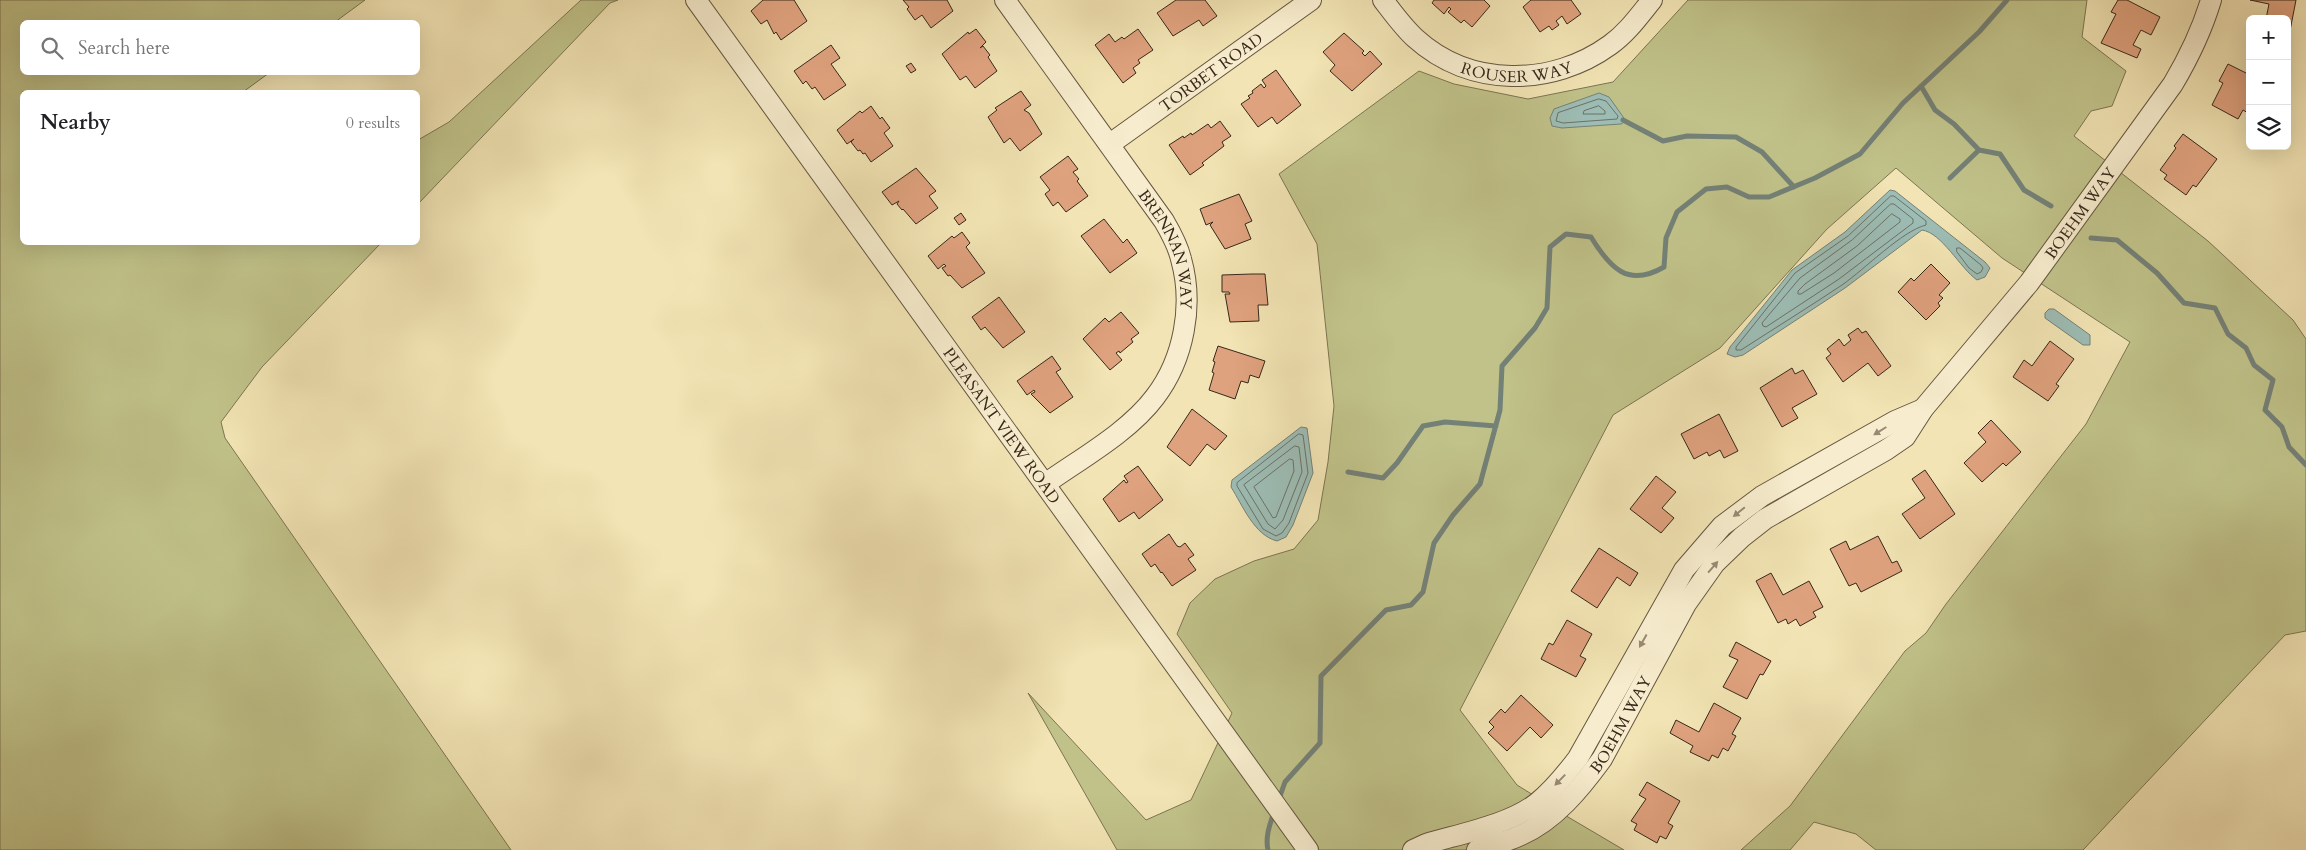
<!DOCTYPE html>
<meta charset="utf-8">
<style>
:root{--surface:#fff;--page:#f6f6f6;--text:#202124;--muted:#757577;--line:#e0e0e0}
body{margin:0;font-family:Cardo,serif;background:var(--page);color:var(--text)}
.controls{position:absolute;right:15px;top:15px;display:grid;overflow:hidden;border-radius:8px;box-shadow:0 5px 20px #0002}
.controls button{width:45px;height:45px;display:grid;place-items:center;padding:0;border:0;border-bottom:1px solid var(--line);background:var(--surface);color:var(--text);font:25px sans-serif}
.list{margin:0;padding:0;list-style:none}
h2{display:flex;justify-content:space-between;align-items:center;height:65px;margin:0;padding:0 20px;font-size:21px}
h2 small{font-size:16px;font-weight:400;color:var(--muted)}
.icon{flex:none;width:28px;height:28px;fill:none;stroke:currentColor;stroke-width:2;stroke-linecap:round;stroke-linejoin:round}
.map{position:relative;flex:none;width:2306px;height:850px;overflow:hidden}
.search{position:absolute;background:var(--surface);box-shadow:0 5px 20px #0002;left:20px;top:20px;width:400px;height:55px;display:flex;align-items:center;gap:12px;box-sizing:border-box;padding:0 18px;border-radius:8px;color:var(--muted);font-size:19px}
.panel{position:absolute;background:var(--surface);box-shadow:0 5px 20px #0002;left:20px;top:90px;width:400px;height:155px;border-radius:8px}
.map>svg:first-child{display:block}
</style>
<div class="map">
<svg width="2306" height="850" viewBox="0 0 2306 850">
<rect width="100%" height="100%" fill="#f2e4b4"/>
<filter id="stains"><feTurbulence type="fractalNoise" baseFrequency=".004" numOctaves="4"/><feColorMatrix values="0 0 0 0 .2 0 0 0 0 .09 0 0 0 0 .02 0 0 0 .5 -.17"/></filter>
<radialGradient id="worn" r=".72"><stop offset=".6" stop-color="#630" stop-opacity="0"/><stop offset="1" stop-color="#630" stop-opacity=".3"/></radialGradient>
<path fill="#c0c289" stroke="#7c7552" d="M0 0H365L335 22H22V72L269 73 243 92H22V242L381 243 262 367 221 422 225 438 511 850H0Z
M581 0H618L610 3 418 204V140L449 122Z
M1688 0H2087L2082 37 2126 71 2112 106 2091 111 2074 136 2208 241 2293 320 2306 339V631L2285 635 2083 850H1876L1856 834 1814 822 1790 850H1741L1790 806 1905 651 1926 633 1946 604 2086 424 2130 342 2002 258 1896 168 1827 229 1720 348 1613 415 1460 710 1517 785 1546 803 1594 748 1596 750V752L1551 807 1624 850H1117L1028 693 1146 820 1191 800 1232 713 1177 634 1190 603 1215 579 1254 561 1294 549 1318 520 1328 462 1334 406 1317 244 1279 174 1419 71 1454 84 1528 99 1613 82Z"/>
<path fill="#9dbdb5" stroke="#748177" d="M1599 93 1609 97 1626 121 1621 124 1562 128 1552 126 1550 118 1554 109Z
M1890 190 1895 191 1985 262 1990 268 1985 277 1977 280C1960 268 1942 233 1922 230L1845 288 1743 355 1735 357 1727 354 1730 347 1792 270 1845 232Z
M2049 309H2054L2090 335V345H2083L2045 318V313Z
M1301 427 1307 428 1313 473 1293 525 1286 537 1277 541C1254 535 1243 506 1231 487L1232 480Z"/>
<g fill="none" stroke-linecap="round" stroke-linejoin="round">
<path stroke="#6a7268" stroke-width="1" d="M1599 99 1606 101 1618 116 1617 119 1563 123 1556 121 1558 113Z
M1599 106 1605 111V114H1583L1584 111Z
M1891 196H1894L1926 221V225C1902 231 1865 269 1842 285 1809 307 1775 328 1741 350H1736V347L1795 273 1848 236Z
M1891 204H1894L1913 219V223L1839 279 1766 327 1763 326 1762 323 1800 278 1852 240Z
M1892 214 1900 219V222L1834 273 1801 294H1798V291L1805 284 1857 246Z
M1957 248H1960L1981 265 1983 268 1981 272 1977 274 1969 268 1957 252Z
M1299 434 1303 435 1308 473 1289 523 1282 533 1276 536 1263 529 1237 486V483Z
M1295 446 1299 447 1302 472 1283 520 1275 529 1268 524 1244 485Z
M1290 459 1293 460 1294 471 1276 517 1273 518 1254 487Z"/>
<path stroke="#748177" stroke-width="5" d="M1921 86 1935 110 1954 124 1979 150 2000 154 2024 190 2051 206
M1623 120 1663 141 1687 136 1736 137 1762 152 1794 187
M1950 178 1979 150
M2091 238 2117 240 2157 273 2184 303 2215 308 2228 334 2246 348 2254 365 2273 380 2265 410 2282 427 2289 447 2306 465
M1348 472 1383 478 1397 463 1423 426 1445 422 1496 426
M1279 799 1285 782 1320 743 1321 676 1386 610 1411 605 1423 592 1434 543 1453 515 1480 484 1500 410 1502 366 1535 328 1547 308 1550 247 1566 234 1591 237C1610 268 1628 288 1664 267L1666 238 1677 212 1706 189 1727 187 1749 197H1769L1815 178 1860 154 1903 103 1979 32 2007 0
M1268 850C1265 837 1270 824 1274 812"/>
</g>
<path fill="#dfa27e" stroke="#37281a" d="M763 0H794L807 21 781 40 776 32 774 34 767 20 761 24 751 11Z
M903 0H947L953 11 931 28 922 15 915 20 907 9 909 7Z
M1176 0H1205L1217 16 1203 26 1199 20 1173 36 1157 13Z
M1434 0H1484L1490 6 1472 27 1464 20 1461 23 1448 12 1451 9 1449 7 1444 14 1432 3Z
M1531 0H1571L1581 14 1567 24 1562 16 1556 21 1559 25 1552 30 1549 26 1540 32 1523 7Z
M2118 0H2127L2160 17 2151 35 2141 30 2133 45 2141 49 2137 58 2101 43 2116 14 2111 12Z
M2250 0H2296L2288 41 2287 19H2266L2269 4Z
M976 29 986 42 980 48 983 46 990 55 988 57 997 71 975 88 966 76 960 80 942 54 968 32 969 34Z
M1138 29 1153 50 1138 60 1140 63 1133 68 1136 73 1123 83 1095 45 1109 34 1115 42 1122 37 1124 39Z
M1344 33 1364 51 1362 53 1365 56 1370 51 1382 64 1352 91 1330 71 1335 65 1323 52Z
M831 45 840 58 831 64 846 85 824 100 815 87 812 89 806 81 803 84 794 71Z
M911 63 916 70 911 73 906 66Z
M2228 64 2250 75V109L2248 113 2243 110 2238 119 2212 105 2223 83 2219 81Z
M1276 70 1301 105 1277 124 1272 117 1258 127 1241 104 1250 98 1248 96 1253 93 1252 91 1261 84 1264 88 1266 86 1262 80Z
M1021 91 1031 105 1024 110 1029 113 1042 134 1020 151 1010 138 1004 143 988 117 997 110 995 108Z
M871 106 880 119 882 117 890 128 884 133 893 146 871 162 865 153 863 154 860 150 858 151 851 142 854 139 847 144 837 130 860 111 862 113Z
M1220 121 1231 136 1222 142 1224 146 1202 163 1204 165 1190 175 1169 145 1183 136 1184 138 1191 133 1192 135 1208 124 1211 128Z
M2183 134 2217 159 2196 187 2193 185 2186 195 2164 179 2167 175 2160 170 2176 148 2174 146Z
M1068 156 1078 169 1073 172 1079 179 1077 181 1088 196 1066 212 1058 202 1053 206 1045 194 1050 190 1040 177Z
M916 168 936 191 929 196 938 208 916 224 903 209 902 210 897 204 899 201 892 205 882 192Z
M1239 194 1252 221 1245 224 1251 239 1225 249 1210 225 1213 222 1206 225 1200 209Z
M961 213 966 220 959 225 954 218Z
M1104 219 1123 243 1127 239 1137 253 1110 273 1081 236Z
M962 232 970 243 966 247 985 273 962 288 950 275 948 276 942 268 946 266 944 264 938 269 928 256 952 236 954 238Z
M1931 264 1950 283 1939 295 1943 298 1938 303 1940 306 1926 320 1898 292 1911 278 1914 281Z
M1252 274H1265L1268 305H1258L1259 321 1230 322 1225 294H1230L1229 292H1222V275Z
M999 297 1025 332 1003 348 985 327 981 330 972 317Z
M1121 312 1139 333 1131 339 1133 342 1120 353 1119 351 1116 353 1122 360 1110 370 1083 339 1105 318 1109 322Z
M1858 328 1862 333 1866 331 1891 366 1878 376 1868 363 1843 382 1826 358 1831 354 1827 349 1839 339 1844 346 1851 340 1848 335Z
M2050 341 2074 359 2056 384 2059 386 2048 401 2013 377 2024 360 2032 366Z
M1218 346 1265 361 1259 378 1250 375 1248 383 1241 381 1235 399 1209 390 1214 373 1212 372 1215 362 1213 361Z
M1052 356 1061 369 1056 372 1073 397 1050 413 1031 394 1035 392 1034 390 1027 395 1017 381Z
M1792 368 1795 374 1803 370 1817 394 1792 408 1798 418 1782 427 1760 388Z
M1192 409 1227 436 1215 450 1207 444 1190 466 1167 447Z
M1719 414 1738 451 1724 458 1720 450 1709 456 1707 452 1694 459 1681 434Z
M1991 420 2021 452 2006 466 2003 463 1982 482 1964 463 1986 442 1978 433Z
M1138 466 1163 500 1139 519 1134 512 1119 522 1103 499 1124 480 1126 483 1128 482 1124 476Z
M1925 470 1955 514 1920 539 1902 514 1925 498 1912 479Z
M1656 476 1676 492 1662 508 1674 518 1661 533 1630 509Z
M1169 534 1177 546 1180 547 1185 543 1194 555 1188 559 1196 570 1172 586 1162 572 1161 573 1155 564 1151 567 1142 554Z
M1878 536 1892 563 1897 561 1902 571 1861 592 1856 583 1849 586 1830 549 1846 541 1850 550Z
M1599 548 1638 573 1630 586 1617 577 1597 608 1571 591Z
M1771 573 1783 595 1809 581 1823 607 1813 612 1816 617 1800 626 1796 619 1788 624 1786 619 1778 623 1756 581Z
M1567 620 1592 634 1580 656 1586 659 1576 677 1541 659 1549 643 1553 645Z
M1736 642 1771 661 1763 675 1760 674 1747 699 1723 687 1738 660 1729 656Z
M1521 695 1553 725 1541 738 1530 727 1507 751 1488 733 1494 727 1489 722 1501 709 1505 713Z
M1714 703 1741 718 1732 734 1736 736 1728 751 1723 748 1718 758 1712 755 1709 761 1690 752 1693 746 1670 733 1676 720 1699 732Z
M1647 782 1680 801 1668 823 1673 826 1666 839 1660 836 1657 843 1634 830 1637 824 1631 821 1646 799 1639 795Z"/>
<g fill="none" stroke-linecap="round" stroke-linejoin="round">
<g stroke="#665740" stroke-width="22">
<g id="minor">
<path id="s1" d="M696 0 1308 850"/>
<path id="s2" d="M1005 0 1164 221C1171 233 1178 246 1181 259 1194 305 1184 359 1155 397 1129 432 1080 459 1045 484"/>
<path id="s3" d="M1383 0C1393 13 1403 27 1415 38 1470 88 1552 87 1610 45 1627 33 1639 16 1652 0"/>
<path id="s4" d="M1110 144 1311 0"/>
<path d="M1413 850 1426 844C1459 834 1509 825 1537 803 1553 790 1566 774 1578 758L1684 570 1722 526 1762 496 1895 421 1923 409"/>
<path id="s5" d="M1477 850C1492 845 1507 842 1521 835 1555 820 1580 789 1602 759L1686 604 1715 563 1742 537 1765 519 1886 450 1905 437 1923 409 2029 283 2173 84C2189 57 2202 30 2211 0"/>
</g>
</g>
<use href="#minor" stroke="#f7edce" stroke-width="20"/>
</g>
<defs><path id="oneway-solid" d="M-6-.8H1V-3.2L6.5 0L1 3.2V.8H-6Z" transform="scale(1.25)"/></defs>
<g fill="#978a74">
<use href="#oneway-solid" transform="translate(1880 431) rotate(148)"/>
<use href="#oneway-solid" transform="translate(1739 512) rotate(141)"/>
<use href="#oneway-solid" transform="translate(1713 567) rotate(-49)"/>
<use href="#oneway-solid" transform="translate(1643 641) rotate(119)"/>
<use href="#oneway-solid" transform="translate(1560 780) rotate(134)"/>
</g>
<g text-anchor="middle" stroke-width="4.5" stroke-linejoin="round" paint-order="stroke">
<g font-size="16" fill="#37281a" stroke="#f7edce">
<text dy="6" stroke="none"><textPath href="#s3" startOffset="161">ROUSER WAY</textPath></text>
<text dy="6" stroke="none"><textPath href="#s4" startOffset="124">TORBET ROAD</textPath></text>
<text dy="6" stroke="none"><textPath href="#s5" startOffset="899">BOEHM WAY</textPath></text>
<text dy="6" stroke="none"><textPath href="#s2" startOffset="300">BRENNAN WAY</textPath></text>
<text dy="6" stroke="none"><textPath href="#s1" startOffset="524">PLEASANT VIEW ROAD</textPath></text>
<text dy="6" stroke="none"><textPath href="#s5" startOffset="198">BOEHM WAY</textPath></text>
</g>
</g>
<rect width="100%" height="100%" filter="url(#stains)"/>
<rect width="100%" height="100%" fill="url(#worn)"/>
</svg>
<div class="controls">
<button>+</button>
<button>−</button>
<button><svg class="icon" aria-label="layers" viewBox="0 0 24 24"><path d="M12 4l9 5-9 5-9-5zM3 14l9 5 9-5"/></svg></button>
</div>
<div class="search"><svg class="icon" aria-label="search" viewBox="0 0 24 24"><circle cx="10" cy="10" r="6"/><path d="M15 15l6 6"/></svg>Search here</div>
<section class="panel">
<h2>Nearby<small>0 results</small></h2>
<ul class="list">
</ul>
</section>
</div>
